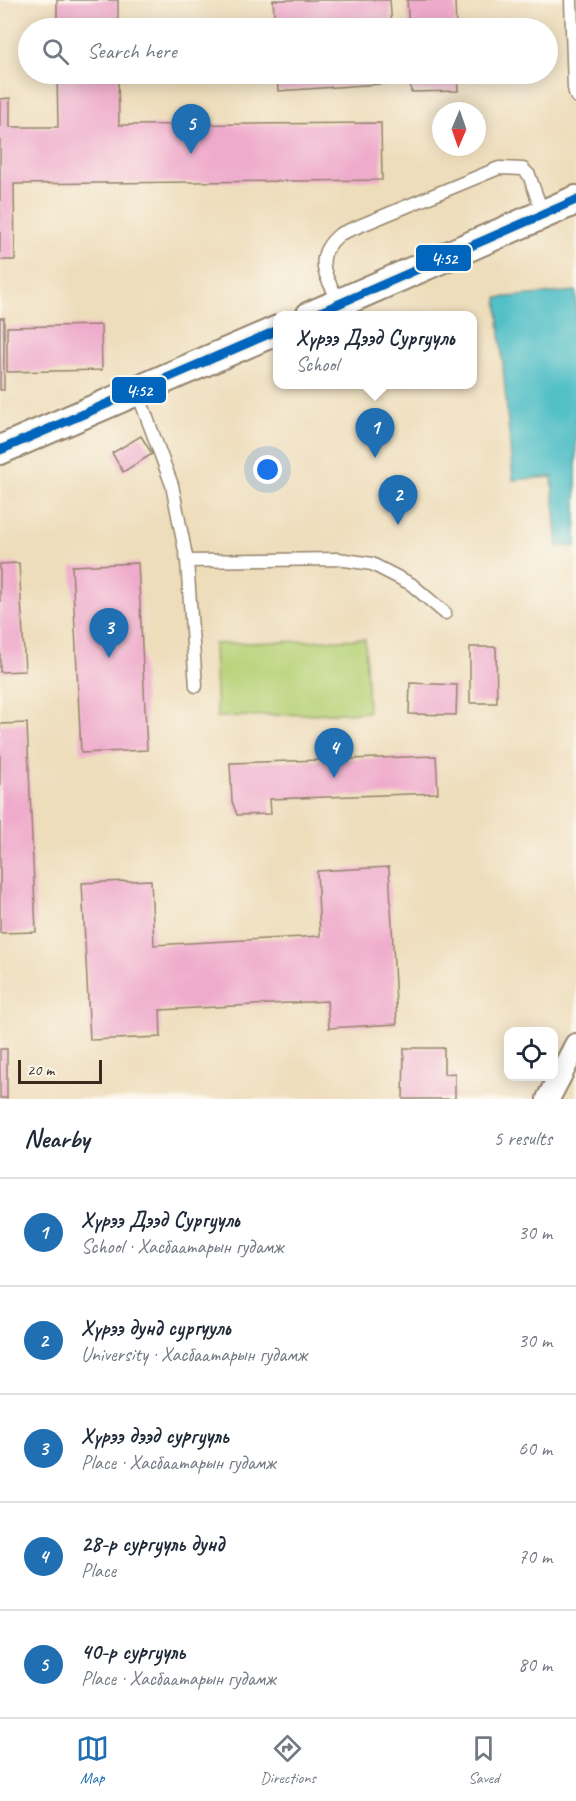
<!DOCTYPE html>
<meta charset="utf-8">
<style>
:root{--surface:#fff;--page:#f6f6f7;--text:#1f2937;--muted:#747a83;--line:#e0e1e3;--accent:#1f6fb2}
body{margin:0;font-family:Caveat,sans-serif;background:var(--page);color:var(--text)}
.controls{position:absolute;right:18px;bottom:18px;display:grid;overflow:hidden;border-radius:12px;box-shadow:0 3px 15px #0003}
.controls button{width:54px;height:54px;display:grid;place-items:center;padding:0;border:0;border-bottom:2px solid var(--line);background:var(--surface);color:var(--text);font:30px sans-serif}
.compass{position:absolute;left:432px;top:102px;width:54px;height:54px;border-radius:50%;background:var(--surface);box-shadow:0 3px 15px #0003;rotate:182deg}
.scale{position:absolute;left:18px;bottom:15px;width:84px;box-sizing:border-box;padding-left:6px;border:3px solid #3b2a1e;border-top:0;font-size:16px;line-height:21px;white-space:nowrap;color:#3b2a1e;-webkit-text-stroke:4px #fbf7ec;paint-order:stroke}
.you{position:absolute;left:268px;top:470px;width:21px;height:21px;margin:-15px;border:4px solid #fff;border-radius:50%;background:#1a73e8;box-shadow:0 0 0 9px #1a73e833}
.badge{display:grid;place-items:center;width:39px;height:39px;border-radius:50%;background:var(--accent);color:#fff;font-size:20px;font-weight:700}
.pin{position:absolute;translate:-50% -50px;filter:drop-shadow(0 2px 3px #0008)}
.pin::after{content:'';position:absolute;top:32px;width:21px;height:18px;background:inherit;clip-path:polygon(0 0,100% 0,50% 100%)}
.popup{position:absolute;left:273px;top:311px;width:204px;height:78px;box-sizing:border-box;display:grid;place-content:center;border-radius:12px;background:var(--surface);filter:drop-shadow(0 2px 4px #0005);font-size:20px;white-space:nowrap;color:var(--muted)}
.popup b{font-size:22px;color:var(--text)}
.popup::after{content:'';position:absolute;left:50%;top:100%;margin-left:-12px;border:12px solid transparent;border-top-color:var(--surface)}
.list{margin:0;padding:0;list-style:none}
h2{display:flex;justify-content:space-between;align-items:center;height:78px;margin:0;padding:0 24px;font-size:26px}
h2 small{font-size:20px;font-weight:400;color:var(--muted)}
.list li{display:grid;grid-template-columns:39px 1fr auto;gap:18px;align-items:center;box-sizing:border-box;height:108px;padding:0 24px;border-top:2px solid var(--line)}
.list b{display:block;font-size:22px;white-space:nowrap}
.list p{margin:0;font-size:20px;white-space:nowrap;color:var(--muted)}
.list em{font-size:20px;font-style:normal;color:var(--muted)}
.icon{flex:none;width:33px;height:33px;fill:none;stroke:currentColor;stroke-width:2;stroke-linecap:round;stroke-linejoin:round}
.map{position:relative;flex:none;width:576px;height:1099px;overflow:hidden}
.search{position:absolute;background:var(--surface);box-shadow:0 3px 15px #0003;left:18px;right:18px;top:18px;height:66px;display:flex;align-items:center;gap:15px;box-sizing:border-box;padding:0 21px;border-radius:33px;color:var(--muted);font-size:22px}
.sheet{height:618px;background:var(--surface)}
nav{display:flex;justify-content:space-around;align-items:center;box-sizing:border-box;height:84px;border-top:2px solid var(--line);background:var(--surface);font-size:16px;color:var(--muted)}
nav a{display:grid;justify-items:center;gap:3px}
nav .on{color:var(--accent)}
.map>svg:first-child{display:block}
</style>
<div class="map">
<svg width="576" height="1099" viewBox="0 0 576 1099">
<rect width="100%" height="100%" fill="#fbf7ec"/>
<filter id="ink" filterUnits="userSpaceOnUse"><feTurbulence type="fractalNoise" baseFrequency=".0167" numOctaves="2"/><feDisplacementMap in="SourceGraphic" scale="12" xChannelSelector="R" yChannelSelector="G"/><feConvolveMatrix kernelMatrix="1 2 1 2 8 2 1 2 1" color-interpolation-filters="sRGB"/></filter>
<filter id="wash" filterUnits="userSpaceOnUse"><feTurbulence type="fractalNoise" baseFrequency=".008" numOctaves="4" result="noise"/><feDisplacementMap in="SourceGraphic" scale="24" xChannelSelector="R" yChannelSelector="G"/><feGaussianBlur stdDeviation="1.35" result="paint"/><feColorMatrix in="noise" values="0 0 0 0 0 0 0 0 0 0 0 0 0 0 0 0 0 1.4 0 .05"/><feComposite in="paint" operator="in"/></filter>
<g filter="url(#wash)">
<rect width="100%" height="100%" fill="#edb"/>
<path fill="#b7d277" stroke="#797e4a" stroke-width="1.5" d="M365 639 368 712 217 717 214 644Z"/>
<path fill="#52c0c7" stroke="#467572" stroke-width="1.5" d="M576 291V546L558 547 552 477 513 480 497 298Z"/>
<g id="blocks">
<path fill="#efabcc" d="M57 0H118V28H57Z
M273 0H390L392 28H275Z
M407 0H455L456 28H409Z
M57 74H118L119 125 381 123 382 180 14 184 15 260H0V99L10 98V127H58Z
M277 74H395V83L278 91Z
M410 74H457L458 91 411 92Z
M0 318H4V390H0Z
M101 325 102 370 7 372V327Z
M141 436 152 454 123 472 112 453Z
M19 563 25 671 0 672V564Z
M138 563 147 750 81 753 72 566Z
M470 647H496L497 703H470Z
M410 683 457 685 456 715 409 714Z
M27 723 36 932 0 933V724Z
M436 756 438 793 270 799 271 814 237 815 232 801 230 763Z
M389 867 397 1024 329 1028 327 1001 160 1010 161 1037 90 1040 82 883 151 880 154 945 320 936 317 871Z
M404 1048H444V1074L455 1073V1099H403Z
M0 1049H7V1098H0Z"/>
</g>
</g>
<g filter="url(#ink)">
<use href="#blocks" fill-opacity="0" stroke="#94846c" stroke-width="1.5"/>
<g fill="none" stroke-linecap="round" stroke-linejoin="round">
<g stroke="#94846c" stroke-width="15">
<path id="service" d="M571 0 574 88 576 96
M340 302C325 276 312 257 340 234L499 168 523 169 529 175 543 214
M137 391 172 485 187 561 196 686
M187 561 338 559 372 564 411 584 445 613"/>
</g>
<g stroke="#94846c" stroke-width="26">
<path id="minor" d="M548 1099 576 1045"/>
</g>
<g stroke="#94846c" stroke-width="32">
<path id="tertiary" d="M310 316 576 200
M0 450 278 330"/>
</g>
<use href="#service" stroke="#fff" stroke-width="12"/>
<use href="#minor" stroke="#fff" stroke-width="22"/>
<use href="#tertiary" stroke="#fff" stroke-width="28"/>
<g stroke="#fbf7ec" stroke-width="14">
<path id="bus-1" d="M311 316 576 200
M0 450 278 330"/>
</g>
<use href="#bus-1" stroke="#0065bd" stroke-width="9"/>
</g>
</g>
<g stroke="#fbf7ec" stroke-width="2">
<rect x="415" y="244" width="57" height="28" rx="6" fill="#0065bd"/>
<rect x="111" y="376" width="56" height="28" rx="6" fill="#0065bd"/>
</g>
<g font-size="16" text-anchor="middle" font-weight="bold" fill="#fff">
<text x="444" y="264">Ч:52</text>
<text x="139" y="396">Ч:52</text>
</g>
</svg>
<div class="controls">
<button><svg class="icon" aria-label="locate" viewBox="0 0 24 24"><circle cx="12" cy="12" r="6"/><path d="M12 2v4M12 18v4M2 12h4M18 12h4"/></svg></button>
</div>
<svg class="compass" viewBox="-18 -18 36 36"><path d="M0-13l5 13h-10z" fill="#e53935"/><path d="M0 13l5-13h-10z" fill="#747a83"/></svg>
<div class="scale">20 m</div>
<div class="you"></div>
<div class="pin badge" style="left:375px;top:458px">1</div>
<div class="popup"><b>Хүрээ Дээд Сургууль</b>School</div>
<div class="pin badge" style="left:398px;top:525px">2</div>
<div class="pin badge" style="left:109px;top:658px">3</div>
<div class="pin badge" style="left:334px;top:778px">4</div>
<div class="pin badge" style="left:191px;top:154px">5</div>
<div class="search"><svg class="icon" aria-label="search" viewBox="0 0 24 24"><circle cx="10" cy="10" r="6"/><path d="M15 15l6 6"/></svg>Search here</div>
</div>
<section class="sheet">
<h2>Nearby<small>5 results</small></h2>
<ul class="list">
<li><span class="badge">1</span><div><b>Хүрээ Дээд Сургууль</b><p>School · Хасбаатарын гудамж</p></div><em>30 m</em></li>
<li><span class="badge">2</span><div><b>Хүрээ дунд сургууль</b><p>University · Хасбаатарын гудамж</p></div><em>30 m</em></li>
<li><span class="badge">3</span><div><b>Хүрээ дээд сургууль</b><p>Place · Хасбаатарын гудамж</p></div><em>60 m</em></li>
<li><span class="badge">4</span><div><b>28-р сургууль дунд</b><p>Place</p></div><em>70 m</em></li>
<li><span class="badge">5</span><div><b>40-р сургууль</b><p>Place · Хасбаатарын гудамж</p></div><em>80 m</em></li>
</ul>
</section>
<nav>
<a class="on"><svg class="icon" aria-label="map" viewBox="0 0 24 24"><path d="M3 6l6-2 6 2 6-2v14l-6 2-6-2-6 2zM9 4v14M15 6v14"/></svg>Map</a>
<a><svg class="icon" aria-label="directions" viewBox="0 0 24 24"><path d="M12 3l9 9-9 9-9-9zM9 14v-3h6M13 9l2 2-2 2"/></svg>Directions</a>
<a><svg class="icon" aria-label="saved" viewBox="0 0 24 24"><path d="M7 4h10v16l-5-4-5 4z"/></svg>Saved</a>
</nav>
